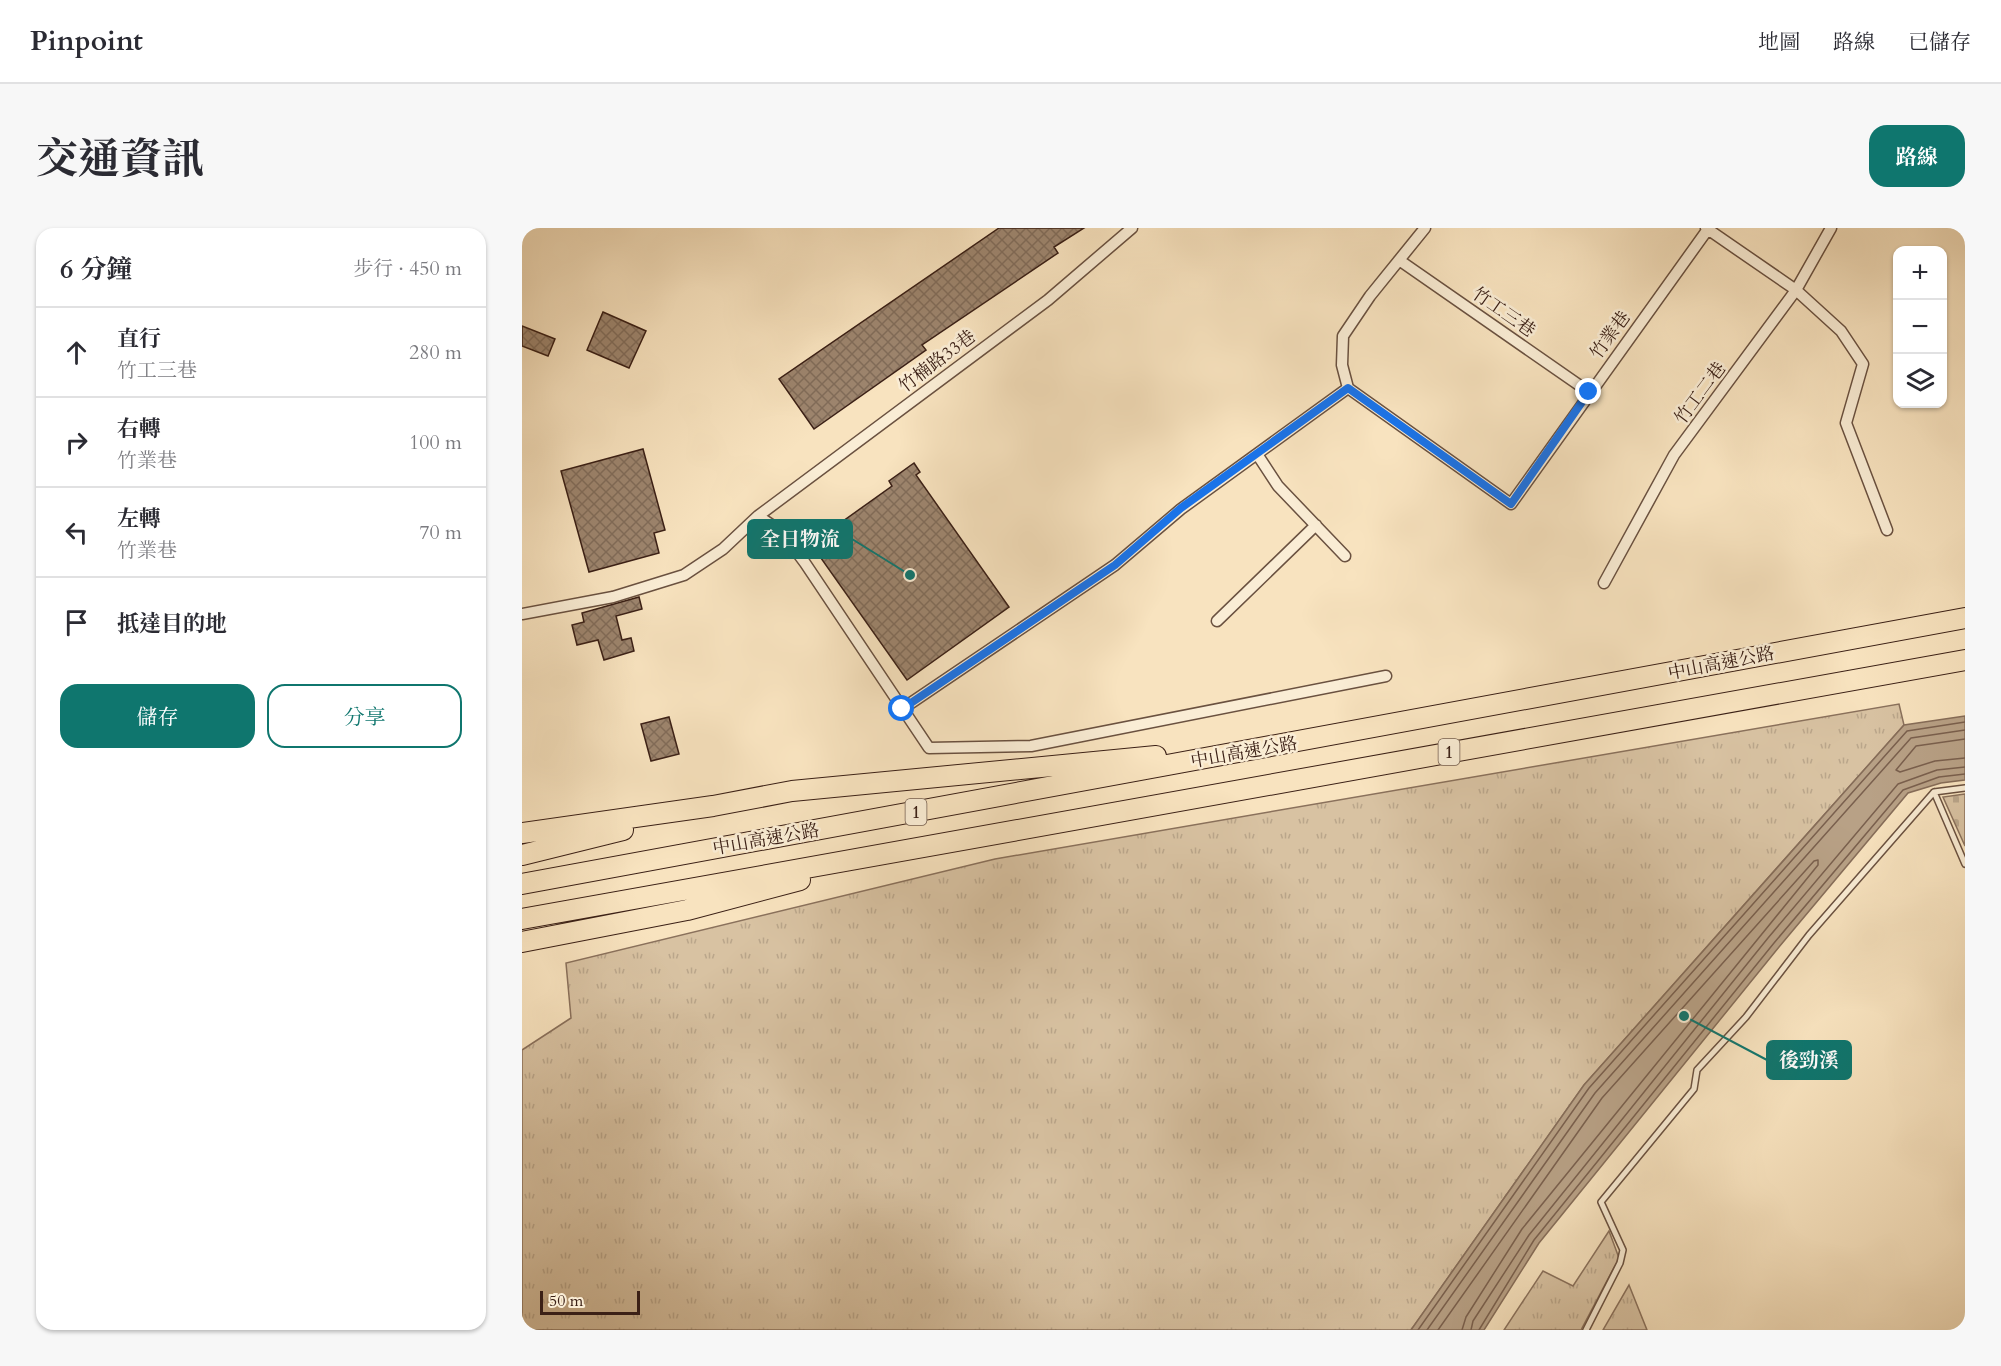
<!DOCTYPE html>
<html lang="zh-TW">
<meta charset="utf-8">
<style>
:root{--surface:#fff;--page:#f7f7f7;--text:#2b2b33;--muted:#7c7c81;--line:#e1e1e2;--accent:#0f766e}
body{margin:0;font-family:Cardo,"Noto Serif TC",serif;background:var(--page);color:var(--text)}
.controls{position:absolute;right:18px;top:18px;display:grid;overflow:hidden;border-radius:12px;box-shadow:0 2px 4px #0004}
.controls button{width:54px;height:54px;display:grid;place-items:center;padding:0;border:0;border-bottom:2px solid var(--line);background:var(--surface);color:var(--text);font:30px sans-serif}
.scale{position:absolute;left:18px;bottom:15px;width:100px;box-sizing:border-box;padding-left:6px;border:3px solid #3b2016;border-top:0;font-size:16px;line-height:21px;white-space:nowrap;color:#3b2016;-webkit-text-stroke:4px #faedd5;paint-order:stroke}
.stop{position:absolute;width:18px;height:18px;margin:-14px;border:4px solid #1a73e8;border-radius:50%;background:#fff}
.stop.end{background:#1a73e8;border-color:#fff;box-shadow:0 2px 6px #0008}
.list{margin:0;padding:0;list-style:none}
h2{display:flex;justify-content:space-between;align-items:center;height:78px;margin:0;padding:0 24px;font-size:26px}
h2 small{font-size:20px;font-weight:400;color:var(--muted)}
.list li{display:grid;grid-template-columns:39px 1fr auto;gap:18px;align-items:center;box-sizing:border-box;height:90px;padding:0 24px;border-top:2px solid var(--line)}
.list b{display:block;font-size:22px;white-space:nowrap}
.list p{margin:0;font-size:20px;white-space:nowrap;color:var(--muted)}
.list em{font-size:20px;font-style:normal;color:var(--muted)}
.actions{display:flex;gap:12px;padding:18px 24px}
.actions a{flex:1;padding:14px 0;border:2px solid var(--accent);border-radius:18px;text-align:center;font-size:21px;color:var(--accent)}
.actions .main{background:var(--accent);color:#fff}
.icon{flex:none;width:33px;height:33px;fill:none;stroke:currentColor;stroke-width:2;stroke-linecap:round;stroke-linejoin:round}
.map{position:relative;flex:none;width:1443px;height:1102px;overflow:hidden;border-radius:18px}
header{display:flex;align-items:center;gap:36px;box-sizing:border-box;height:84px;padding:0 30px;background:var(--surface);border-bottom:2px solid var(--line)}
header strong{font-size:28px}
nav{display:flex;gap:33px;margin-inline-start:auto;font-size:21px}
.intro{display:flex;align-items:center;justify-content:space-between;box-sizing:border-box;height:144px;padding:0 36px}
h1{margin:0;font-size:42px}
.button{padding:15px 27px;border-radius:18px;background:var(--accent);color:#fff;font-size:21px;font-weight:700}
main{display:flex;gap:36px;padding:0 36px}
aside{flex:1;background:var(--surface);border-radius:18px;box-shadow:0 2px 4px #0004}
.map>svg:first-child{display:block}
</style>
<header>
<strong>Pinpoint</strong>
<nav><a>地圖</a><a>路線</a><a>已儲存</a></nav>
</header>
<div class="intro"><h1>交通資訊</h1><a class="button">路線</a></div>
<main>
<aside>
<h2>6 分鐘<small>步行 · 450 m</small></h2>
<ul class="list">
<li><svg class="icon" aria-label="ahead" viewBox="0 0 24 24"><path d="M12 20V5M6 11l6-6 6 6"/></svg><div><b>直行</b><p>竹工三巷</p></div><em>280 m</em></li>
<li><svg class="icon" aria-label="right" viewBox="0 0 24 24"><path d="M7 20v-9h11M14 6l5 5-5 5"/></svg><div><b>右轉</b><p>竹業巷</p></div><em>100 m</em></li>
<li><svg class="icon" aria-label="left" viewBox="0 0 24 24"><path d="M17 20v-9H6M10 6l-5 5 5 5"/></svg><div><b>左轉</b><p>竹業巷</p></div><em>70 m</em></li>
<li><svg class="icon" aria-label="arrive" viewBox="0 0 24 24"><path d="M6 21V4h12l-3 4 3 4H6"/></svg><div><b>抵達目的地</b></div></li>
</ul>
<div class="actions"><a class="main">儲存</a><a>分享</a></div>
</aside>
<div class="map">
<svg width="1443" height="1102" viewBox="0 0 1443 1102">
<defs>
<pattern id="grass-tufts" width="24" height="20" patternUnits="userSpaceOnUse" patternTransform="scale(1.5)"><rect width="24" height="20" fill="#d8c2a2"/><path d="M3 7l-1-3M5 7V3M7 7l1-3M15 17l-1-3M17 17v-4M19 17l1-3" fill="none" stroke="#baa68b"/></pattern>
<pattern id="cemetery-stones" width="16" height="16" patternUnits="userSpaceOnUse" patternTransform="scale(1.5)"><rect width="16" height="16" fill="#d8c2a2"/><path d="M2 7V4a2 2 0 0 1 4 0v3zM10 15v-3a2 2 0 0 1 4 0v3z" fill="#baa68b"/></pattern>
<pattern id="building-cross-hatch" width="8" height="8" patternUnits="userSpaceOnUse" patternTransform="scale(1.5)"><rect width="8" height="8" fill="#9d856e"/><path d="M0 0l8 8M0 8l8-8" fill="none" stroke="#816c59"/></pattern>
</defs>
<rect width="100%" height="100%" fill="#f8e3bf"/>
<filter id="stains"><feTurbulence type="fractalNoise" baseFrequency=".00333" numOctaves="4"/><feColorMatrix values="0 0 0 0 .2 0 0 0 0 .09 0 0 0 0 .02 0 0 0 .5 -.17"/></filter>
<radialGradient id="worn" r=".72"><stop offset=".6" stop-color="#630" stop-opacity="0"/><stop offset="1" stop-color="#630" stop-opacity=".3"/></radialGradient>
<path fill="url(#grass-tufts)" stroke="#8a715c" stroke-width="1.5" d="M1377 476 1382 497 1062 857 889 1102H0V822L49 790 44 735 473 631Z
M1087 1003 1097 1030 1059 1102H982L1021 1043 1051 1058Z
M1107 1057 1125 1102H1081Z"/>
<path fill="url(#cemetery-stones)" stroke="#8a715c" stroke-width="1.5" d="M1443 566V618L1421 569Z"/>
<path fill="#b8a186" stroke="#866d59" stroke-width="1.5" d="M1443 488V552L1419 555 1386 565 1257 719 1017 1015 962 1102H889L1062 857 1382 497Z"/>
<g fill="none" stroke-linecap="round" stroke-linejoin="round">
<path stroke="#7a604e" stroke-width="1.5" d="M1443 511 1394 518 1374 542 1378 544 1413 533 1443 530
M896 1102 1067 860 1385 503 1443 494
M905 1102 1073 865 1389 510 1443 502
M916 1102 1080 870 1292 633 1296 632V637L1000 1001 944 1089 940 1102
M949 1102 951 1093 1007 1007 1246 710 1376 556 1415 542 1443 539
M957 1102 1012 1012 1252 715 1381 562 1417 549 1443 546"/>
</g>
<path fill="url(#building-cross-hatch)" stroke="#3b2016" stroke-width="1.5" d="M477 0H562L532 19 536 25 400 117 404 122 292 201 257 151Z
M81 84 124 103 107 140 65 122Z
M0 98 33 111 26 128 0 118Z
M121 221 143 302 132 305 137 325 67 344 39 243Z
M392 235 398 244 394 247 487 379 385 452 289 316 370 258 367 253Z
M117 369 120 381 94 388 100 412 109 410 112 423 82 432 76 412 55 417 50 397 62 394 60 385Z
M147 489 157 526 129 533 119 496Z"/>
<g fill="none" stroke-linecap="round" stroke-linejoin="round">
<g stroke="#6a5140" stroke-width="8">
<path id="service" d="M1412 564 1443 636
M1064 1102 1098 1035 1101 1022 1079 974 1172 861 1175 842 1224 789 1287 707 1412 564 1443 560"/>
</g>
<g stroke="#6a5140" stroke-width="13">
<path id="minor" d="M1184 0 1274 62 1319 103 1341 136 1324 195 1365 302
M877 32 1067 164
M826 160 989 276 1186 1
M826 160 820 137 821 108 848 68 903 0
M735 226 756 258 823 328
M236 288 526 72 610 0
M1082 355 1152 227 1274 62 1309 0
M0 386 91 369 162 347 201 321 236 288 260 304 283 335 407 520 509 518 864 448
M695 393 794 297
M380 481 593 337 659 281 826 160"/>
</g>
<g stroke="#3b2016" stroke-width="22">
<path id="motorway" d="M0 605 191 578 270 563 634 528
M0 627 101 602
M0 656 1443 390
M0 691 1443 432
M0 714 165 682 278 652"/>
</g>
<use href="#service" stroke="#faedd5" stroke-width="5"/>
<use href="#minor" stroke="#faedd5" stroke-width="10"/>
<use href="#motorway" stroke="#f8e3bf" stroke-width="20"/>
</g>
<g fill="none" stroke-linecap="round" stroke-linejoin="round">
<path stroke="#1a73e8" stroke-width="8" d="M380 481 593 337 659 280 826 160 989 276 1067 164"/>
</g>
<g text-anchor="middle" stroke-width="5" stroke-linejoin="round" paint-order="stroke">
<g fill="#faedd5" stroke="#745e4f" stroke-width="1.5">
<rect x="916.5" y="511" width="21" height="26" rx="4.5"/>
<rect x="383.5" y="571" width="21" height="26" rx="4.5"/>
</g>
<g font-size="16" font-weight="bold" fill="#3b2016">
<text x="927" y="530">1</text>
<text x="394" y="590">1</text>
</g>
<g font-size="18" fill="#3b2016" stroke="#faedd5">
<text transform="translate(982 84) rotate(35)" y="6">竹工三巷</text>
<text transform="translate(1088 107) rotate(-54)" y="6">竹業巷</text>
<text transform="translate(415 133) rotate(-37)" y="6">竹楠路33巷</text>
<text transform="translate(1178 165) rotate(-53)" y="6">竹工二巷</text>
<text transform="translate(1199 435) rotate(-11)" y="6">中山高速公路</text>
<text transform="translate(722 524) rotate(-10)" y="6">中山高速公路</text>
<text transform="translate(244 611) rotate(-10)" y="6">中山高速公路</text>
</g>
</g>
<path fill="none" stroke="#0f766e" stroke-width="2" d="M388 347L330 311M1162 788L1245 832"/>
<g fill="#0f766e" stroke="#faedd5" stroke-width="2">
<circle cx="388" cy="347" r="6"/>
<circle cx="1162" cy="788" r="6"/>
</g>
<g fill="#0f766e" stroke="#0f766e" stroke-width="2">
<rect x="226" y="292" width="104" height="38" rx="6"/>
<rect x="1245" y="813" width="84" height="38" rx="6"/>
</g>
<g font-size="20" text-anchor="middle" font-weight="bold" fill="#fff">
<text x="278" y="318">全日物流</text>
<text x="1287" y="839">後勁溪</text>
</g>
<rect width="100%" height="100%" filter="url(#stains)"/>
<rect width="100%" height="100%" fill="url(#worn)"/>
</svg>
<div class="controls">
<button>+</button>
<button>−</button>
<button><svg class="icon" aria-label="layers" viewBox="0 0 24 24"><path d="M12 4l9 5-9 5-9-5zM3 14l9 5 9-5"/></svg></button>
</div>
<div class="scale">50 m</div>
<div class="stop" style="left:380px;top:481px"></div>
<div class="stop end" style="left:1067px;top:164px"></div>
</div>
</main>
